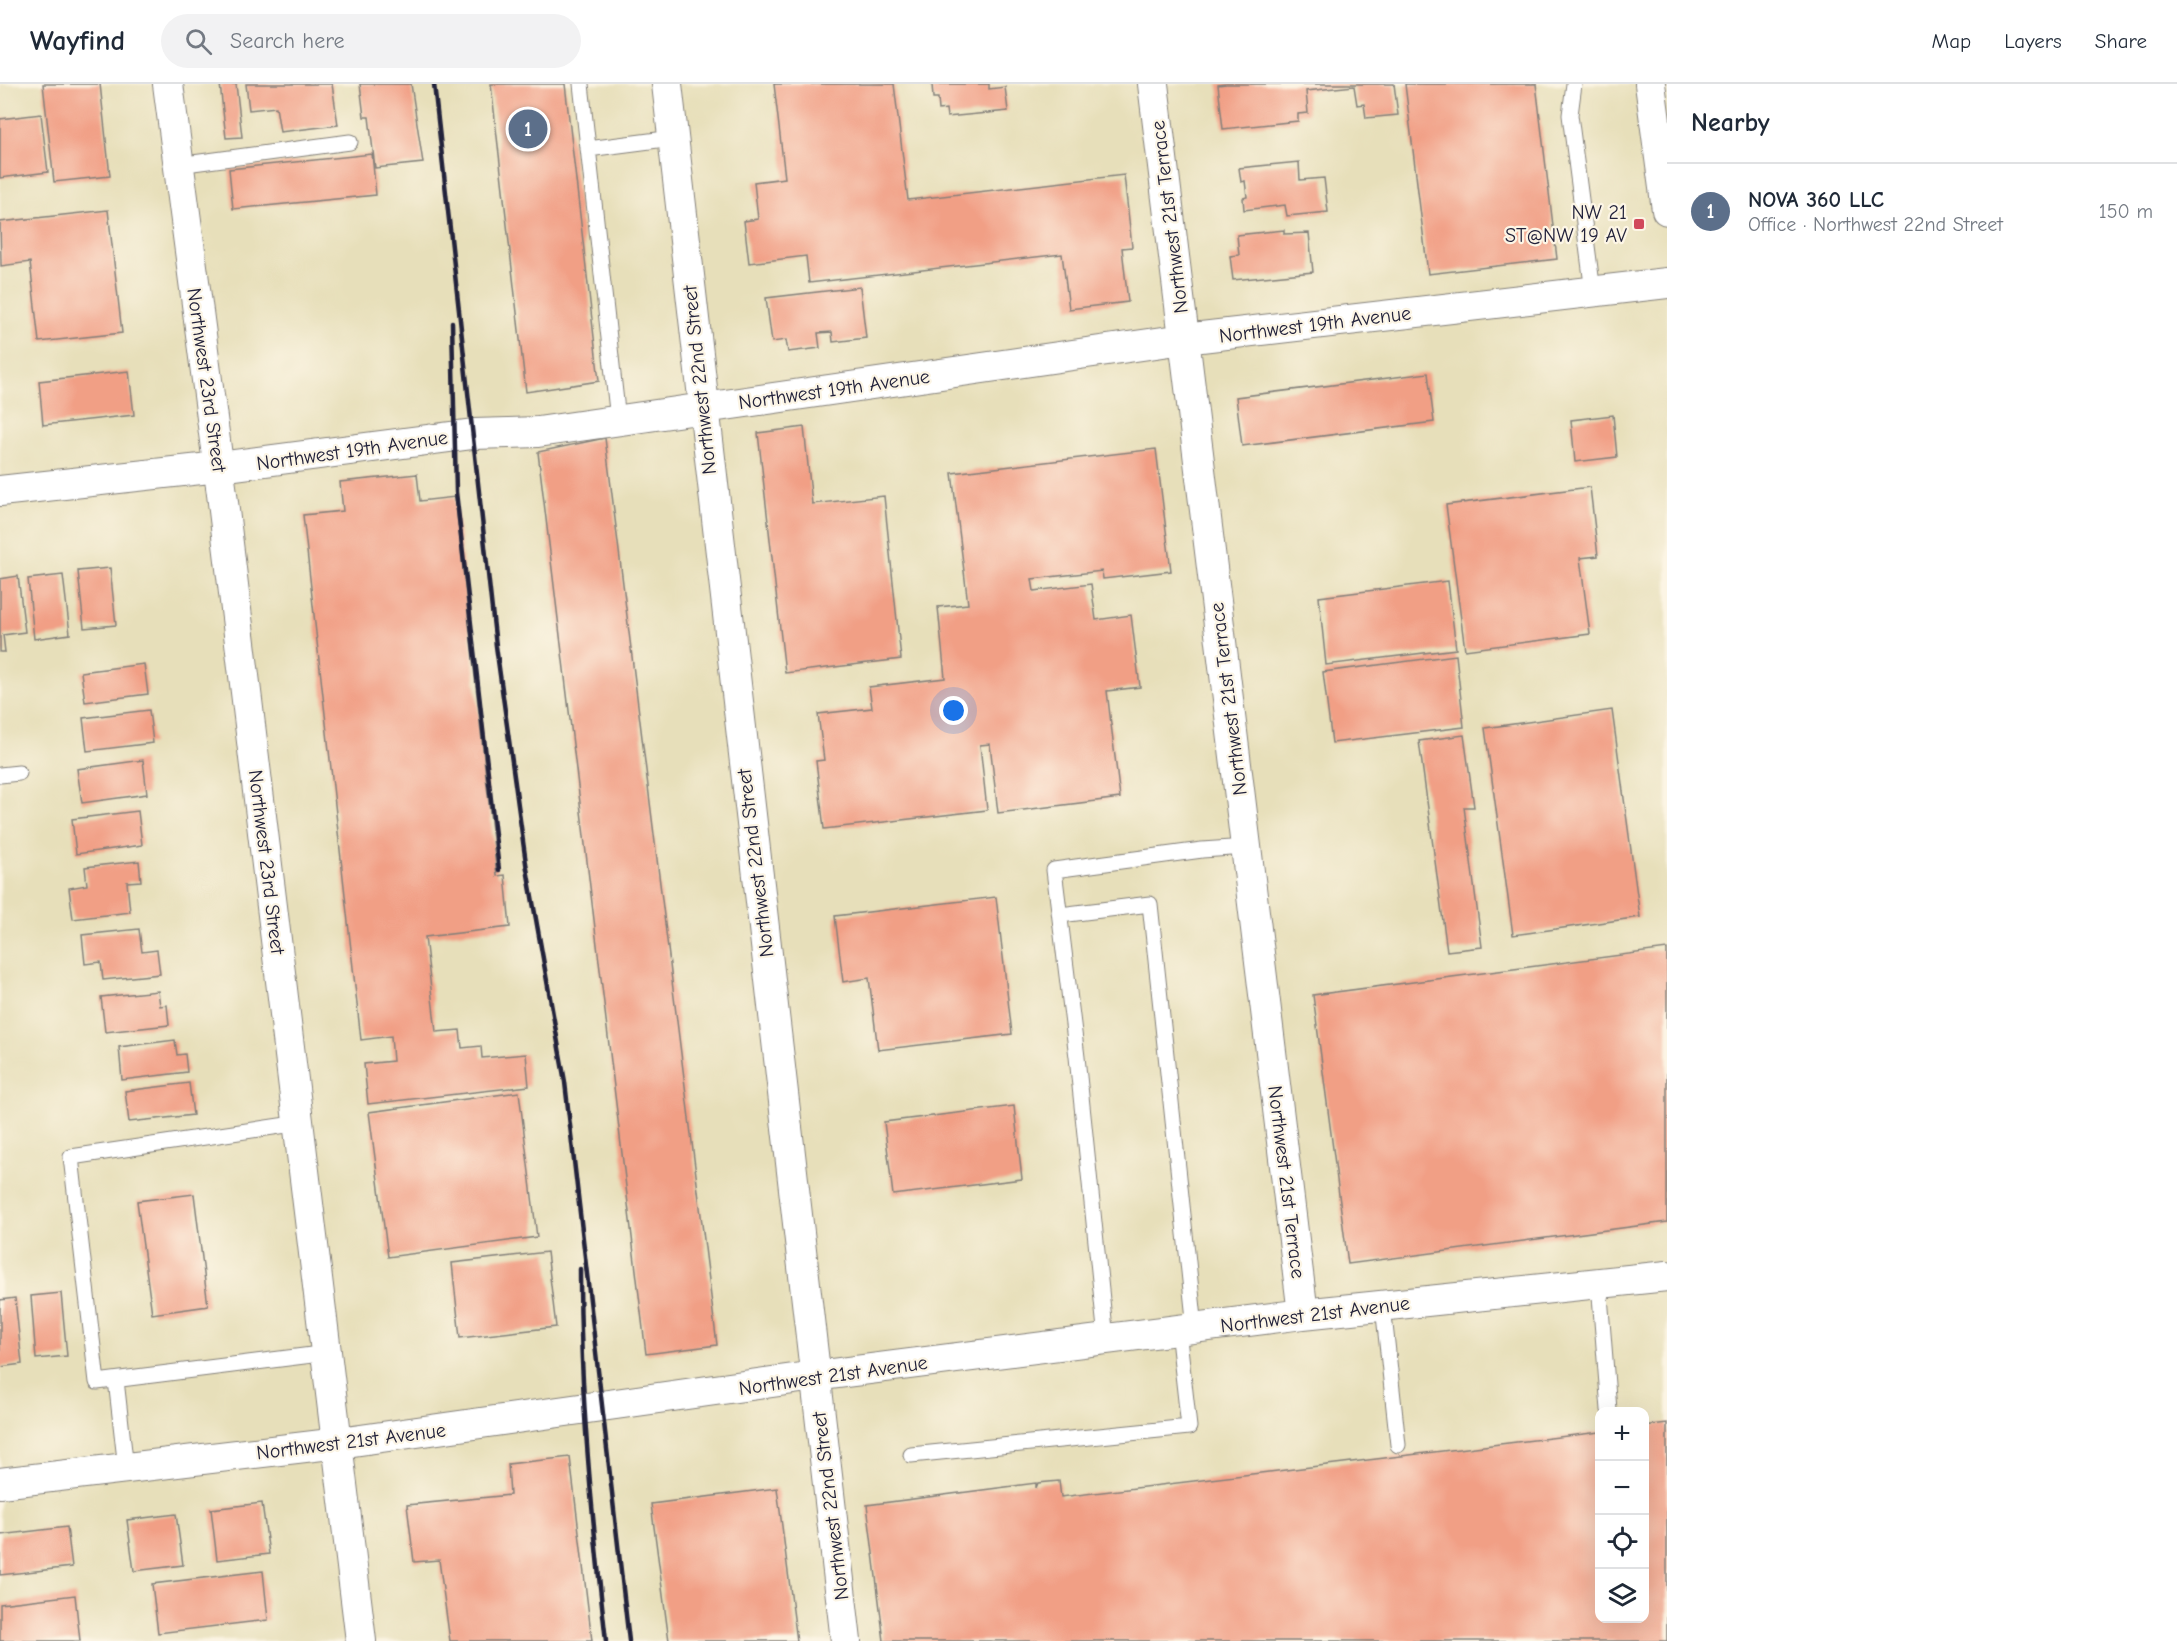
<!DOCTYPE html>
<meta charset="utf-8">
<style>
:root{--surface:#fff;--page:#f2f2f3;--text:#1f2937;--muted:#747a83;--line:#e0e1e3;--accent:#db2777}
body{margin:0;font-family:"Comic Neue",sans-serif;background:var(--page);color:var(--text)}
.controls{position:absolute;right:18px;bottom:18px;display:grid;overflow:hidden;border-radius:12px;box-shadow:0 6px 24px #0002}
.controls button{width:54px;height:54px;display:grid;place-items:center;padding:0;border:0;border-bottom:2px solid var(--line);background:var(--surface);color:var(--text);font:30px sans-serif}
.you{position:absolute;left:954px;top:627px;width:21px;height:21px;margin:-15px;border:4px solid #fff;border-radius:50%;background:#1a73e8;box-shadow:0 0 0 9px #1a73e833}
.badge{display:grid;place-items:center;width:39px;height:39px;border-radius:50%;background:var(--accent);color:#fff;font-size:20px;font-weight:700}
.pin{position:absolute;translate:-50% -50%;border:3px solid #fff;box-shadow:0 2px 6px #0006}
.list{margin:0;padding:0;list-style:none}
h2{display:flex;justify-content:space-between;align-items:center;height:78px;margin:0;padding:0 24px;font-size:26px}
h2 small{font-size:20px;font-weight:400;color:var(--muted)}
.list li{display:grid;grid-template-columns:39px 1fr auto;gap:18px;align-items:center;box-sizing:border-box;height:96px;padding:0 24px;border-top:2px solid var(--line)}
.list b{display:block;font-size:22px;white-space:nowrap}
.list p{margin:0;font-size:20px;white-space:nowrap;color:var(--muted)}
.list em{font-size:20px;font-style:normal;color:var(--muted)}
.icon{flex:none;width:33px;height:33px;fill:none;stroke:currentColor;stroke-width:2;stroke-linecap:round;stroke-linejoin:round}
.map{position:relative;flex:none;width:1667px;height:1557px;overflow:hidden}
header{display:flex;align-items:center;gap:36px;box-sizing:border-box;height:84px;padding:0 30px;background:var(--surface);border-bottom:2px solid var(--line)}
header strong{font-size:28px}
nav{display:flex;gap:33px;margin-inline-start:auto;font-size:21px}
.search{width:420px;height:54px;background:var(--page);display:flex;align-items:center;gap:15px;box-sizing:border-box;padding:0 21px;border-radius:33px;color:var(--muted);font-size:22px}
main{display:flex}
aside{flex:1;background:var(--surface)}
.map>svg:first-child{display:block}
</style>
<header>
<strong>Wayfind</strong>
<div class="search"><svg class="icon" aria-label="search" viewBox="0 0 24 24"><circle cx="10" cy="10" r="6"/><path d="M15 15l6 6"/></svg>Search here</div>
<nav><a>Map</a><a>Layers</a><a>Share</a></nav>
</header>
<main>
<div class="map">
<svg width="1667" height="1557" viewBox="0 0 1667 1557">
<rect width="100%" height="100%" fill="#fcf5e5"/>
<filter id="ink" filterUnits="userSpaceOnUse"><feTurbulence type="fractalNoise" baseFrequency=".0167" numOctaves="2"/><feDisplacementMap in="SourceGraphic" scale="12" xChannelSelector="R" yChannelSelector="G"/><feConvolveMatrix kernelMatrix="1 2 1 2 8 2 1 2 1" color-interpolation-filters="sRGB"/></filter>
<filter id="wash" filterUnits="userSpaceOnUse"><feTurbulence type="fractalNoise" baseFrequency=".008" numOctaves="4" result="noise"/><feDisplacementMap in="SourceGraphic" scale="24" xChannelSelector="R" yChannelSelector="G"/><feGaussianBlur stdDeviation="1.35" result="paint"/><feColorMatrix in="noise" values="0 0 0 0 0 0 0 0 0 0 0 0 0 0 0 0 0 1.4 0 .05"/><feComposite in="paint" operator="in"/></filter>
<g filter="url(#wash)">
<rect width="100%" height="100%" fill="#e7dfba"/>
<g id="blocks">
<path fill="#f19f85" d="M43 0H100L110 92 54 98Z
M220 0H236L242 53 226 54Z
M246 0H332L338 41 280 48 276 23 249 26Z
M360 0H411L423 79 375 84 369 33H364Z
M491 0H565L599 297 526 308Z
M774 0H894L908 116 1124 91 1132 163 1122 164 1128 218 1069 225 1062 170 809 199 806 172 749 179 744 137 758 135 754 98 785 94Z
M932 0H989V5L1005 3 1008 27 947 33 946 25 939 26 938 14H933Z
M1226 0H1394L1398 31 1366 34 1364 20 1357 21 1354 2 1306 7 1308 29 1298 30V37L1223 45 1218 1Z
M1405 0H1536L1557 175 1428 190Z
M41 30 48 88 0 94V35Z
M372 70 376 111 233 125 229 85Z
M1299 78 1300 96 1324 94 1328 128 1287 132 1285 121 1244 126 1243 114 1247 113 1245 97 1241 98 1239 84Z
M108 126 122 249 39 258 30 178 1 182 0 138Z
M1284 146V150L1309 149 1313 188 1233 196 1230 172 1239 171 1237 151Z
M860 203 866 254 833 258 832 248 818 249 820 264 788 268 786 256 772 258 766 214Z
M129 287 134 331 43 341 39 297Z
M1428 289 1434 338 1242 362 1236 313Z
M1613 331 1617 373 1575 378 1571 336Z
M804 343 812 420 884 412 901 575 785 589 758 349Z
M605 354 717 1261 646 1270 538 368Z
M1156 365 1171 487 1103 495 1102 487 1032 495 1034 507 1091 500 1096 536 1131 531 1140 603 1107 607 1120 714 998 729 990 660 980 661 987 726 824 745 816 677 824 676 818 630 872 624 869 603 945 594 938 523 968 520 952 389Z
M417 390 420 417 455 413 497 792 505 791 510 843 425 853 436 948 460 946 462 964 481 962 482 974 526 970 529 1002 368 1020 364 980 393 977 391 952 361 956 303 431 343 427 340 398Z
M1590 403 1598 472 1580 474 1590 550 1465 566 1446 421Z
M110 484 116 541 84 544 78 487Z
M63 491 70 550 34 555 28 495Z
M18 492 25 548 3 551 5 568H0V495Z
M1448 497 1456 565 1326 581 1319 513Z
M1456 571 1464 643 1332 659 1323 588Z
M144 580 148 610 85 618 81 588Z
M149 626 153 659 87 667 83 634Z
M1612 626 1640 833 1513 851 1485 644Z
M1464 651 1474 723H1464L1482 863 1447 867 1419 657Z
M143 676 147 710 82 719 77 685Z
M138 727 142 761 76 770 72 735Z
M139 777 141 797 127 798 130 828 73 835 69 804 87 801 85 783Z
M996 813 1012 950 878 966 869 894 843 898 835 832Z
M139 845 142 868 157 866 160 890 103 896 101 878 85 880 82 851Z
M1667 865V1138L1348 1180 1313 911Z
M158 907 160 922 167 921 169 941 105 948 101 913Z
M175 956 177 971 185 970 187 988 122 996 119 963Z
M189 999 193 1031 129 1038 125 1007Z
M519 1008 537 1153 388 1173 369 1028Z
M1014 1022 1022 1095 893 1111 884 1038Z
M194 1110 208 1222 152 1230 137 1117Z
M547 1168 556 1243 460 1254 452 1179Z
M61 1209 67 1272 36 1275 31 1212Z
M15 1214 22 1280 0 1283V1216Z
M1667 1339V1557H884L867 1421 1036 1399V1404L1038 1399 1059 1397 1061 1413 1600 1348V1534H1644V1342Z
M570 1373 592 1557H450L439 1476 414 1478 407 1421 510 1411 508 1380Z
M777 1404 797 1557H669L651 1420Z
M262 1419 269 1470 217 1476 211 1425Z
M176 1430 183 1481 134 1487 127 1436Z
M67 1443 72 1483 0 1491V1451Z
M263 1487 268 1536 158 1549 152 1500Z
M75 1511 80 1557H0V1520Z"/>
</g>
</g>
<g filter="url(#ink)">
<use href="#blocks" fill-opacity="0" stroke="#84807a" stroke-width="1.5"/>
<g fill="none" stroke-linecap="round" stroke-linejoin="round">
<g stroke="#84807a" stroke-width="17">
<path id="service" d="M581 0 618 336
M1574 0 1570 31 1593 208
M588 65 673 54
M178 81 350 58
M0 691 19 689
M1060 831 1150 820 1195 1244
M300 1039 71 1073 97 1298 328 1269
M1599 1199 1609 1326
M1383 1222 1398 1361
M1106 1255 1077 973 1054 786 1202 766 1246 763
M116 1296 126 1385
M911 1371 1189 1343 1178 1246"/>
</g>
<g stroke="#84807a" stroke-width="32">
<path id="minor" d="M168 0 222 410 361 1557
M667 0 846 1557
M1153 0 1303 1230
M1650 0 1667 126
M0 407 219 383 473 350 538 348 1184 255 1667 199
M0 1399 339 1359 815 1292 1303 1230 1667 1192"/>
</g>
<use href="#service" stroke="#fff" stroke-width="15"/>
<use href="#minor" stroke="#fff" stroke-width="30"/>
<path stroke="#22223b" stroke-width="4.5" d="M434 0 496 562 526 779 565 998 629 1557
M452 238 456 408 499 786
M580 1185C580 1310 592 1433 606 1557"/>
</g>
</g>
<rect fill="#d1495b" stroke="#fcf5e5" stroke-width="2" x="1633" y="134" width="12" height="12" rx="3"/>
<g text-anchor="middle" stroke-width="4.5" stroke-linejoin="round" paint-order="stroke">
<g font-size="20" fill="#22223b" stroke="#fcf5e5" text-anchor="end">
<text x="1627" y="135">NW 21<tspan x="1627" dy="23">ST@NW 19 AV</tspan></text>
</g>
<g font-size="20" fill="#22223b" stroke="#fcf5e5">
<text transform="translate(1169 133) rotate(-97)" y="7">Northwest 21st Terrace</text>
<text transform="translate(1315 240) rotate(-7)" y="7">Northwest 19th Avenue</text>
<text transform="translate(207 296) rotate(82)" y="7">Northwest 23rd Street</text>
<text transform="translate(699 296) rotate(-96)" y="7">Northwest 22nd Street</text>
<text transform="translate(834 305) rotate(-8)" y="7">Northwest 19th Avenue</text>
<text transform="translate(352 366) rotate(-8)" y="7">Northwest 19th Avenue</text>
<text transform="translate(1228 615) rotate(-97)" y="7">Northwest 21st Terrace</text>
<text transform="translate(267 778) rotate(83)" y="7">Northwest 23rd Street</text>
<text transform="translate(755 779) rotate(-97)" y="7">Northwest 22nd Street</text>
<text transform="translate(1287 1098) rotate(83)" y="7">Northwest 21st Terrace</text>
<text transform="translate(1315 1230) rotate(-7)" y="7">Northwest 21st Avenue</text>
<text transform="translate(833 1291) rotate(-8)" y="7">Northwest 21st Avenue</text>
<text transform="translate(351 1357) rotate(-7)" y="7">Northwest 21st Avenue</text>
<text transform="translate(830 1422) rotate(-97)" y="7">Northwest 22nd Street</text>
</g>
</g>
</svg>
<div class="controls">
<button>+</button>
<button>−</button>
<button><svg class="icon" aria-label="locate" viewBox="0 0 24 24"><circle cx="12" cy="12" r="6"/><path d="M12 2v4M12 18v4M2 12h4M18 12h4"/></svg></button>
<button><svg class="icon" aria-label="layers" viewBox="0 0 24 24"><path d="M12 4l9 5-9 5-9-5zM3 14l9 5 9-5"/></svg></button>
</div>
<div class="you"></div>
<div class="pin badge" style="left:528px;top:45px;background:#5c6f8a">1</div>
</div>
<aside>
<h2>Nearby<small></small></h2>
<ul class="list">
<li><span class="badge" style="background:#5c6f8a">1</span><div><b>NOVA 360 LLC</b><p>Office · Northwest 22nd Street</p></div><em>150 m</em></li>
</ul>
</aside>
</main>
